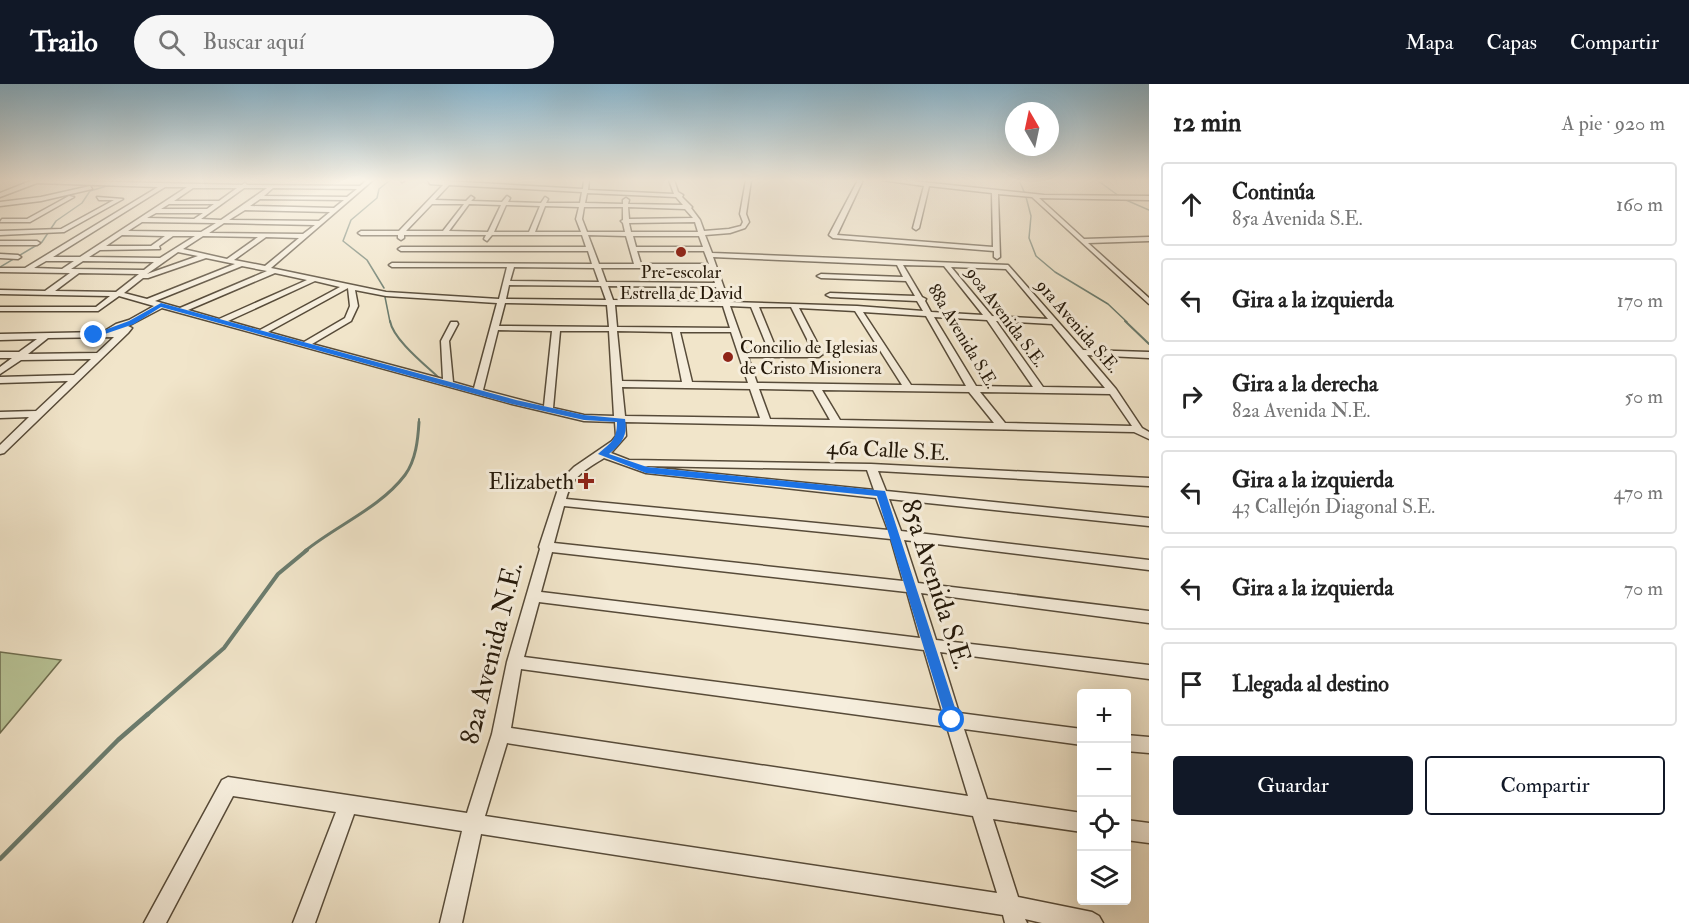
<!DOCTYPE html>
<html lang="es">
<meta charset="utf-8">
<style>
:root{--surface:#fff;--page:#f6f6f6;--text:#222;--muted:#767676;--line:#e0e0e0;--accent:#111827}
body{margin:0;font-family:"IM FELL Double Pica",serif;background:var(--page);color:var(--text)}
.controls{position:absolute;right:18px;bottom:18px;display:grid;overflow:hidden;border-radius:6px;box-shadow:0 6px 24px #0002}
.controls button{width:54px;height:54px;display:grid;place-items:center;padding:0;border:0;border-bottom:2px solid var(--line);background:var(--surface);color:var(--text);font:30px sans-serif}
.compass{position:absolute;left:1005px;top:18px;width:54px;height:54px;border-radius:50%;background:var(--surface);box-shadow:0 6px 24px #0002;rotate:351deg}
.stop{position:absolute;width:18px;height:18px;margin:-14px;border:4px solid #1a73e8;border-radius:50%;background:#fff}
.stop.end{background:#1a73e8;border-color:#fff;box-shadow:0 2px 6px #0008}
.list{margin:0;padding:0;list-style:none}
h2{display:flex;justify-content:space-between;align-items:center;height:78px;margin:0;padding:0 24px;font-size:26px}
h2 small{font-size:20px;font-weight:400;color:var(--muted)}
.list li{display:grid;grid-template-columns:39px 1fr auto;gap:18px;align-items:center;box-sizing:border-box;height:84px;margin:0 12px 12px;padding:0 12px;border:2px solid var(--line);border-radius:6px}
.list b{display:block;font-size:22px;white-space:nowrap}
.list p{margin:0;font-size:20px;white-space:nowrap;color:var(--muted)}
.list em{font-size:20px;font-style:normal;color:var(--muted)}
.actions{display:flex;gap:12px;padding:18px 24px}
.actions a{flex:1;padding:14px 0;border:2px solid var(--accent);border-radius:6px;text-align:center;font-size:21px;color:var(--accent)}
.actions .main{background:var(--accent);color:#fff}
.icon{flex:none;width:33px;height:33px;fill:none;stroke:currentColor;stroke-width:2;stroke-linecap:round;stroke-linejoin:round}
.map{position:relative;flex:none;width:1149px;height:839px;overflow:hidden}
header{display:flex;align-items:center;gap:36px;box-sizing:border-box;height:84px;padding:0 30px;background:var(--accent);color:#fff}
header strong{font-size:28px}
nav{display:flex;gap:33px;margin-inline-start:auto;font-size:21px}
.search{width:420px;height:54px;background:var(--page);display:flex;align-items:center;gap:15px;box-sizing:border-box;padding:0 21px;border-radius:33px;color:var(--muted);font-size:22px}
main{display:flex}
aside{flex:1;background:var(--surface)}
.map>svg:first-child{display:block}
</style>
<header>
<strong>Trailo</strong>
<div class="search"><svg class="icon" aria-label="search" viewBox="0 0 24 24"><circle cx="10" cy="10" r="6"/><path d="M15 15l6 6"/></svg>Buscar aquí</div>
<nav><a>Mapa</a><a>Capas</a><a>Compartir</a></nav>
</header>
<main>
<div class="map">
<svg width="1149" height="839" viewBox="0 0 1149 839">
<rect width="100%" height="100%" fill="#f1e5ca"/>
<filter id="stains"><feTurbulence type="fractalNoise" baseFrequency=".00333" numOctaves="4"/><feColorMatrix values="0 0 0 0 .2 0 0 0 0 .09 0 0 0 0 .02 0 0 0 .5 -.17"/></filter>
<radialGradient id="worn" r=".72"><stop offset=".6" stop-color="#630" stop-opacity="0"/><stop offset="1" stop-color="#630" stop-opacity=".3"/></radialGradient>
<path fill="#b9c598" stroke="#6e6e50" stroke-width="1.5" d="M0 568 61 576 0 649Z"/>
<g fill="none" stroke-linecap="round" stroke-linejoin="round">
<path stroke="#6b7c6e" stroke-width="1.5" d="M1019 96 1025 110
M1097 96 1119 112
M119 99 130 96
M1026 113 1031 132 1029 154 1036 172 1055 188 1108 220 1127 238
M1126 116 1149 126
M0 183 42 158 56 137 82 119 90 107 110 101
M384 204 367 176 343 157 351 136 377 114 379 105 390 96
M385 213 390 238"/>
<path stroke="#6b7c6e" stroke-width="2" d="M390 237C393 255 424 280 438 293
M1125 237 1149 260
M419 339V335"/>
<path stroke="#6b7c6e" stroke-width="3" d="M305 467C337 441 380 424 405 391 416 376 418 355 419 338"/>
<path stroke="#6b7c6e" stroke-width="4" d="M147 631 224 564 278 490 307 466"/>
<path stroke="#6b7c6e" stroke-width="4.5" d="M0 775 118 656 148 630"/>
<g stroke="#574b39" stroke-width="3">
<path id="minor" d="M33 96 242 101 245 99 247 101 360 102 367 96H373L271 184 386 208 499 215 507 183H392L389 181 392 179 592 180 588 167H401L398 165 401 163H586L582 151H492L487 157 484 155 486 151H404V154L401 156 398 154V151H361L358 149 361 147H399L443 101 430 100 428 96 583 105 584 96H589L588 106 674 110 669 96H674L678 108 683 111 682 113 692 123 691 124 700 136 704 147 729 145 741 142 743 138 740 130 746 96H751L746 130 749 138 745 144 730 149 705 151 712 169 1008 181 1083 266 1149 268V274L1087 271 1116 305 1142 344 1149 348V355L1134 348 625 338 626 352 611 369 629 376 871 380 1149 394V402L878 387 886 407 1149 434V442L889 415 901 447 1149 476V486L904 456 918 499 1149 527V539L921 509 936 556 1149 581V595L940 568 959 629 1082 645V661L964 645 987 715 1082 729V748L993 735 1018 813 1092 828 1099 832 1103 839H1042L1025 835 1027 839H1005L1003 831 481 750 462 839H440L462 747 354 730 315 839H293L336 728 233 712 166 839H144L222 696 228 693 467 729 492 650 507 578 540 465 539 463 561 396 574 383 612 357 616 352 615 338 584 337 512 320 162 224 128 242 132 244 128 249 4 369 0 370V361L29 333 0 334V328L36 327 68 297 0 299V293L74 291 91 275 21 276 0 290V283L12 274H0V268H19L37 255 0 256V250L103 248 116 240 129 236 154 222 119 212 98 227H0V223H96L110 212 0 210V206L45 207 70 189 0 188V184H25L158 103 37 99 0 113V109ZM449 101 582 108 580 119H546L548 115 545 113 541 119 508 118 510 114 507 112 502 118 471 117 474 114 471 112 466 117 435 116ZM165 103H187L80 173H53ZM193 104H237L219 117H174ZM244 104H267L221 136 201 135ZM273 104 357 105 347 113 264 112ZM587 109 676 113 683 121 628 120 629 116 626 114 623 116V120L585 119ZM260 115 344 116 334 124 250 122ZM169 120H214L207 125H161ZM432 120H464L443 147H406ZM469 120 501 121 488 148 449 147ZM506 121 540 122 529 148H494ZM545 122 579 123 576 135 581 148H535ZM584 123H623V136L621 137 623 139 625 148H587L582 135ZM628 123 685 125 693 134 629 135ZM245 126 330 128 319 137 229 136ZM156 129H203L194 135 147 134ZM142 138H143L216 139 201 148 128 147ZM695 138 698 148H631L629 139ZM224 139 315 141 303 150 209 149ZM122 151 165 152 151 162H106ZM588 151 626 152 634 180H599ZM173 152H195L160 174 89 173 100 166 160 165 159 162ZM203 152 258 153 227 175 183 165ZM633 152H699L703 163H636ZM266 153 299 154 265 182 234 176ZM637 167H704L709 180H641ZM178 168 198 172 147 190ZM713 173 897 181 903 193 821 190 817 192 821 194 906 197 915 212 830 209 826 211 830 213 917 217 923 227 857 222 729 218ZM206 174 235 180 147 215 124 209 143 194H148ZM46 177H74L62 185 34 184ZM83 177 154 178 144 186 71 185ZM903 181 944 182 983 231 931 228 925 217 926 215 922 213ZM242 182 267 187 180 224 155 217ZM514 183 594 184 599 198 510 197ZM951 183 1006 185 1048 235 992 232ZM601 184H710L715 199 606 198ZM79 189 139 190 116 208 55 207ZM275 189 307 196 219 235 188 226ZM315 197 340 203 260 246 228 237ZM509 201 601 202 606 216 506 215ZM608 202 716 203 721 218 613 216ZM348 204 350 222 345 234 304 258 268 248ZM355 206 386 212 497 219 474 304 453 298 449 257 458 240 457 238H451L441 257 443 295 312 260 351 237 358 222ZM505 219 607 221 609 243 499 242ZM615 221 723 222 730 244 617 243ZM730 222 751 223 769 267H746ZM759 223H791L813 267H777ZM799 224 855 227 902 301 757 299 748 273H819L823 270ZM863 228 926 232 966 302 911 301ZM934 233 987 236 1033 303 976 302ZM996 237 1052 240 1105 304 1043 303ZM498 246 552 247 544 322 483 306ZM560 247H609L614 332 584 331 553 324ZM617 247 672 248 682 298 622 297ZM680 248H731L748 299 692 298ZM114 253 97 269 28 270 48 254ZM622 303 750 305 760 334 625 332ZM759 305 813 306 830 336 770 335ZM822 306 969 308 994 339 840 336ZM980 308 1110 310 1132 342 1005 339ZM604 374 646 389 876 414 888 446 566 415C572 392 585 386 604 374ZM644 382 867 386 874 406 648 383ZM564 422 891 455 903 497 554 459ZM552 468 907 508 920 554 541 508ZM539 518 924 566 942 627 524 573ZM521 585 947 643 968 712 511 644ZM507 659 973 732 997 809 485 732Z
M400 96H404V97L402 98Z
M858 96H863L837 151 993 163 992 109 929 102 919 144 916 146 913 144 924 102 882 96H903L1044 111 1149 112V116L1039 114 1084 155 1149 153V157L1088 159 1149 214V220L1032 113 998 110 1000 173 997 175 994 173V167L833 154 829 151Z
M90 102 92 105 41 117 0 122V118L41 113Z
M69 112 74 113 30 138H0L2 135H27Z
M97 113 123 115 64 148 0 151V147L61 145 114 116H99Z
M0 157H37L40 159 37 161H0Z
M0 170 18 171 21 173 18 175 0 174Z
M1126 651 1149 653V669L1126 667Z
M1126 736 1149 739V759L1126 756Z"/>
</g>
<use href="#minor" fill="#f6eedd" fill-rule="evenodd"/>
</g>
<linearGradient id="sky" x2="0" y2="1"><stop stop-color="#89b8d2"/><stop offset="0.45" stop-color="#f9f3e7"/><stop offset="1" stop-color="#f9f3e7" stop-opacity="0"/></linearGradient>
<rect width="1149" height="214" fill="url(#sky)"/>
<path fill="#1a73e8" d="M161 219 516 316 584 331 625 335C628 351 622 360 609 370L647 383 885 407 959 636 957 640 952 642 946 636 877 412 646 389 598 370C610 359 617 357 617 338L584 336 512 320 161 223 134 240 96 253 91 251 129 237Z"/>
<g fill="#8f2418" stroke="#f6eedd" stroke-width="2">
<circle cx="681" cy="168" r="6"/>
<circle cx="728" cy="273" r="6"/>
<path d="M583 388h6v6h6v6h-6v6h-6v-6h-6v-6h6z"/>
</g>
<g text-anchor="middle" stroke-width="6" stroke-linejoin="round" paint-order="stroke">
<g font-size="18" fill="#241809" stroke="#f6eedd">
<text x="681" y="194">Pre-escolar<tspan x="681" dy="21">Estrella de David</tspan></text>
<text x="740" y="269" text-anchor="start">Concilio de Iglesias<tspan x="740" dy="21">de Cristo Misionera</tspan></text>
</g>
<g font-size="18" fill="#241809" stroke="#f6eedd">
<text transform="translate(1006 233) rotate(53)" y="6">90a Avenida S.E.</text>
<text transform="translate(1078 242) rotate(49)" y="6">91a Avenida S.E.</text>
<text transform="translate(963 252) rotate(59)" y="6">88a Avenida S.E.</text>
</g>
<g font-size="22" fill="#241809" stroke="#f6eedd">
<text transform="translate(888 365) rotate(3)" y="8">46a Calle S.E.</text>
</g>
<g font-size="22" fill="#241809" stroke="#f6eedd" text-anchor="end">
<text x="574" y="405">Elizabeth</text>
</g>
<g font-size="27" fill="#241809" stroke="#f6eedd">
<text transform="translate(937 500) rotate(72)" y="9">85a Avenida S.E.</text>
<text transform="translate(491 569) rotate(-76)" y="9">82a Avenida N.E.</text>
</g>
</g>
<rect width="100%" height="100%" filter="url(#stains)"/>
<rect width="100%" height="100%" fill="url(#worn)"/>
</svg>
<div class="controls">
<button>+</button>
<button>−</button>
<button><svg class="icon" aria-label="locate" viewBox="0 0 24 24"><circle cx="12" cy="12" r="6"/><path d="M12 2v4M12 18v4M2 12h4M18 12h4"/></svg></button>
<button><svg class="icon" aria-label="layers" viewBox="0 0 24 24"><path d="M12 4l9 5-9 5-9-5zM3 14l9 5 9-5"/></svg></button>
</div>
<svg class="compass" viewBox="-18 -18 36 36"><path d="M0-13l5 13h-10z" fill="#e53935"/><path d="M0 13l5-13h-10z" fill="#767676"/></svg>
<div class="stop" style="left:952px;top:636px"></div>
<div class="stop end" style="left:94px;top:251px"></div>
</div>
<aside>
<h2>12 min<small>A pie · 920 m</small></h2>
<ul class="list">
<li><svg class="icon" aria-label="ahead" viewBox="0 0 24 24"><path d="M12 20V5M6 11l6-6 6 6"/></svg><div><b>Continúa</b><p>85a Avenida S.E.</p></div><em>160 m</em></li>
<li><svg class="icon" aria-label="left" viewBox="0 0 24 24"><path d="M17 20v-9H6M10 6l-5 5 5 5"/></svg><div><b>Gira a la izquierda</b></div><em>170 m</em></li>
<li><svg class="icon" aria-label="right" viewBox="0 0 24 24"><path d="M7 20v-9h11M14 6l5 5-5 5"/></svg><div><b>Gira a la derecha</b><p>82a Avenida N.E.</p></div><em>50 m</em></li>
<li><svg class="icon" aria-label="left" viewBox="0 0 24 24"><path d="M17 20v-9H6M10 6l-5 5 5 5"/></svg><div><b>Gira a la izquierda</b><p>43 Callejón Diagonal S.E.</p></div><em>470 m</em></li>
<li><svg class="icon" aria-label="left" viewBox="0 0 24 24"><path d="M17 20v-9H6M10 6l-5 5 5 5"/></svg><div><b>Gira a la izquierda</b></div><em>70 m</em></li>
<li><svg class="icon" aria-label="arrive" viewBox="0 0 24 24"><path d="M6 21V4h12l-3 4 3 4H6"/></svg><div><b>Llegada al destino</b></div></li>
</ul>
<div class="actions"><a class="main">Guardar</a><a>Compartir</a></div>
</aside>
</main>
